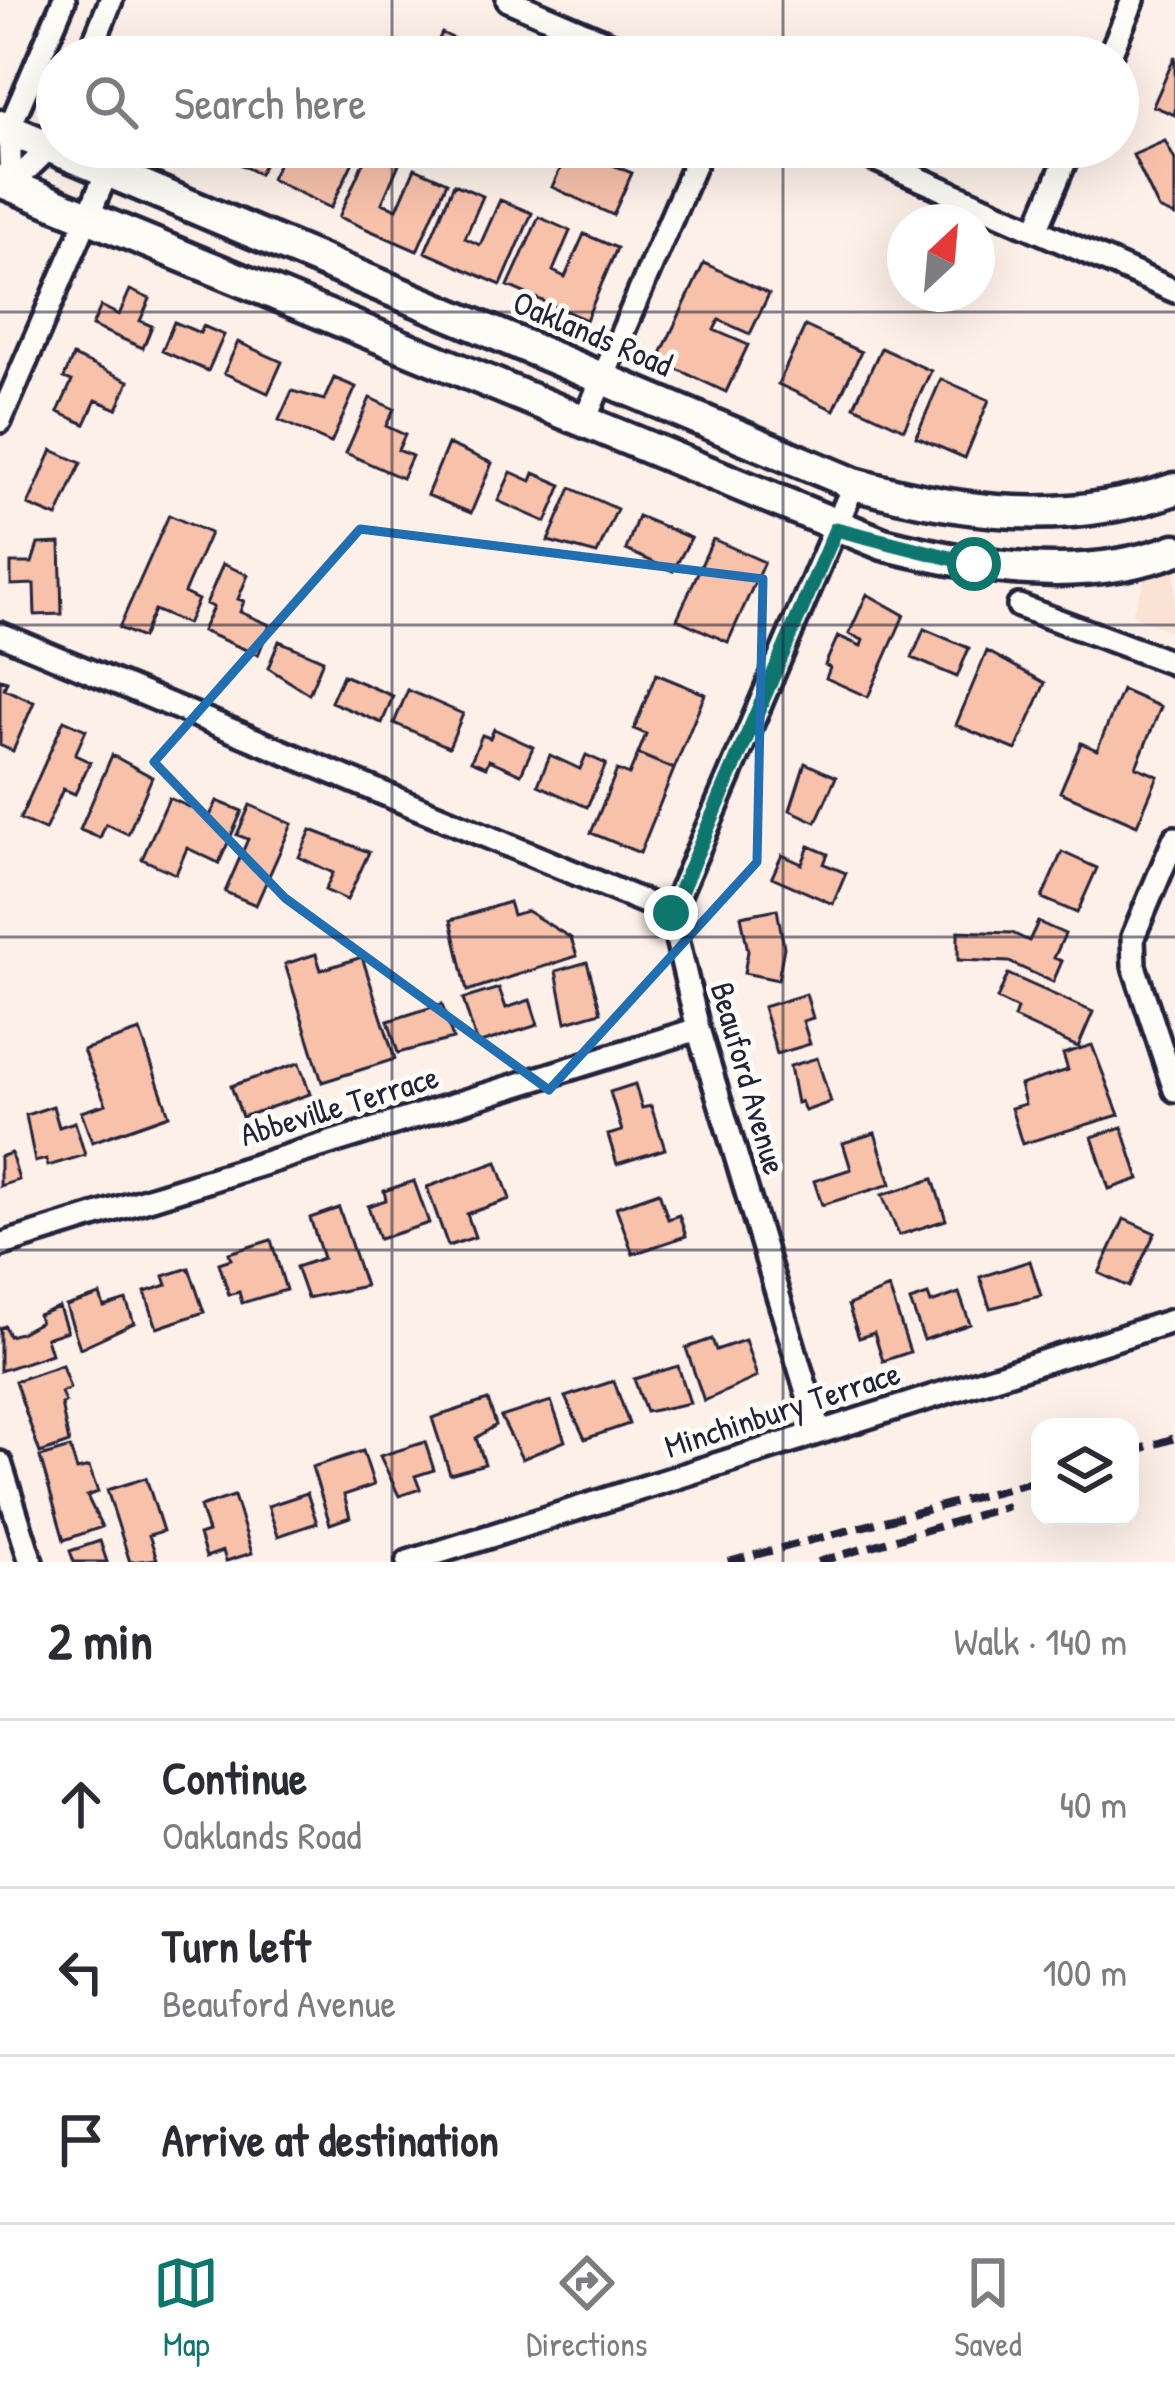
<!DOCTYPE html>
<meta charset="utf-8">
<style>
:root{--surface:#fff;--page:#f2f2f3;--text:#2b2b33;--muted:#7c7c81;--line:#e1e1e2;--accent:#0f766e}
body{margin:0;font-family:"Patrick Hand",sans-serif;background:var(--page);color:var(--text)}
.controls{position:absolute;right:36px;bottom:36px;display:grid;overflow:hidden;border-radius:24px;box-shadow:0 12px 48px #0002}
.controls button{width:108px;height:108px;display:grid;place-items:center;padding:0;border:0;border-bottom:3px solid var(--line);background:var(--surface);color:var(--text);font:60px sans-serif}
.compass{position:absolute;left:887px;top:204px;width:108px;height:108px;border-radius:50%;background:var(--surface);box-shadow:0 12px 48px #0002;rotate:26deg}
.stop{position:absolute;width:36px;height:36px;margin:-27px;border:9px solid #0f766e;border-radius:50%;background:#fff}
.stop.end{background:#0f766e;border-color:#fff;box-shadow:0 3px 12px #0008}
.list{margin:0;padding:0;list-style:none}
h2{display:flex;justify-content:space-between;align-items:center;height:156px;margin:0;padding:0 48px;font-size:51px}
h2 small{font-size:39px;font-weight:400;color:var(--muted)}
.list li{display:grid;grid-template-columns:78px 1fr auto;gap:36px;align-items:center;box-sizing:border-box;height:168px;padding:0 48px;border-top:3px solid var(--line)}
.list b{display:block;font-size:45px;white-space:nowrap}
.list p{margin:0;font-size:39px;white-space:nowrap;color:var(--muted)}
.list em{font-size:39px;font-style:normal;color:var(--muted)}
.icon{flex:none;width:66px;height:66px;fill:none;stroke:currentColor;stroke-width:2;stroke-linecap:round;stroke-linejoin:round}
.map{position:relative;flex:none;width:1175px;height:1562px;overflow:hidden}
.search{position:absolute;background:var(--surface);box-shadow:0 12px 48px #0002;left:36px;right:36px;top:36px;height:132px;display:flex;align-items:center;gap:30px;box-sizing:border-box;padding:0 42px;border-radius:66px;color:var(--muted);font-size:45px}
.sheet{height:660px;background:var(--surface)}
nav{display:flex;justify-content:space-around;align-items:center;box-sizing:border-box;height:168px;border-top:3px solid var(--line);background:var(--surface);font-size:33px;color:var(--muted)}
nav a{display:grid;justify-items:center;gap:6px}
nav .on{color:var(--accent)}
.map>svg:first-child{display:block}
</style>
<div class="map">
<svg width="1175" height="1562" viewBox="0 0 1175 1562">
<rect width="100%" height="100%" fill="#fcf0e8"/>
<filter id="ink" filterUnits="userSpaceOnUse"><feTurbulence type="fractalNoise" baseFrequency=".00833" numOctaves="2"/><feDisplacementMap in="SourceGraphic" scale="24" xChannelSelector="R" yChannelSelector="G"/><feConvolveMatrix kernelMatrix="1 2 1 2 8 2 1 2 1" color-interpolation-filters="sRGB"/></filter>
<g filter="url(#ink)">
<path fill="#fae2d5" d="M1175 560V634L1132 614 1149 568Z"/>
<path fill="#f7c1aa" stroke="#22223b" stroke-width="3" d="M442 33 493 57H430Z
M1175 56V115L1153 106Z
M1165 141 1175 160V216L1159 209 1133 155Z
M229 147H273L259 174 224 156Z
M286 147H360L331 208 271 179Z
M370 147 401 159 382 203 397 209 415 168 447 182 417 251 339 217Z
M570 147 632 173 613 215 552 187Z
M595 147H639L632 164Z
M454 184 483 196 465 238 480 245 500 200 532 213 501 285 425 252Z
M539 217 570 231 553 271 565 277 584 234 617 248 586 320 508 286Z
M704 263 769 294 750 334 719 320 714 330 748 345 726 392 658 360Z
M130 290 150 299 140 321 152 326 143 348 92 326 101 306 119 315Z
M174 322 200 333 203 326 224 335 208 371 162 351Z
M805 326 861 352 834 410 778 384Z
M238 342 282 362 268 393 224 373Z
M881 348 931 371 904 429 854 406Z
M73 356 129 381 117 409 96 400 85 424 58 412 72 381 64 378Z
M334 378 356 387 331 443 279 420 292 391 324 400Z
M941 379 989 400 965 458 916 437Z
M370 398 394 409 386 426 405 435 398 450 412 456 402 478 346 453Z
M448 444 492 463 471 513 427 495Z
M52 450 81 463 57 517 28 505Z
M511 472 531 481 534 473 562 485 546 522 498 501Z
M571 488 617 509 597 554 548 541Z
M169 515 210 533 184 593 198 600 187 624 154 610 142 638 119 628Z
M638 516 691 538 673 571 626 550Z
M713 539 764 562 728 642 677 619Z
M60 543 62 614 35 615 34 584 11 585V563H32L38 544Z
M223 564 248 575 238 599 244 601 240 612 270 625 258 655 202 631 213 607 206 604Z
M867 594 904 615 868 697 826 678 830 668 825 665 838 636 861 646 863 640 849 634Z
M924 629 969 648 957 677 912 658Z
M279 641 323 660 309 694 268 668Z
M987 651 1045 683 1016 750 956 725Z
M656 674 705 694 674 769 638 754 646 734 634 729Z
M343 675 393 696 382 723 331 702Z
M0 679 7 681 4 689 34 702 13 751 0 745Z
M408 690 463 714 449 747 394 723Z
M1122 690 1161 707 1136 767 1158 776 1137 825 1060 792 1081 743 1097 750Z
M64 720 86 730 75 755 90 762 75 794 63 789 45 830 20 819Z
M494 729 533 747 521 774 489 760 486 767 471 761 482 735 490 738Z
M638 754 674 769 640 853 591 833 617 770 629 775Z
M112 755 152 777 128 834 106 824 100 838 80 830Z
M550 755 580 769 586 755 606 764 587 807 538 785Z
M805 763 836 777 816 822 790 810Z
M169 798 210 816 217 801 242 811 219 863 187 848 176 874 142 859Z
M250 805 292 824 256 905 225 892 248 839 237 835Z
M311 830 369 852 347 900 325 890 333 873 299 857Z
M809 846 828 854 824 864 846 873 833 904 772 877 782 855 802 864Z
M1062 852 1097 868 1077 913 1042 898Z
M509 902 513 915 527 911 571 938 577 956 467 991 451 920Z
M777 909 784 947 778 980 744 973 748 951 741 916Z
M1038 922 1065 934 1054 958 1062 961 1053 982 1009 962 958 960V931L1012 933 1029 941Z
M316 954 321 970 362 957 395 1059 322 1082 285 964Z
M587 962 601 1012 566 1022 556 971Z
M1008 974 1093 1012 1078 1047 1014 1018 1017 1009 997 999Z
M499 988 506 1008 530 1000 538 1025 477 1044 463 999Z
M806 994 813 1018 803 1021 810 1044 777 1054 763 1007Z
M442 1004 453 1039 398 1053 388 1021Z
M140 1031 169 1115 92 1142 81 1112 106 1104 83 1050Z
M1092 1045 1119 1115 1022 1144 1011 1108 1025 1104 1020 1085 1068 1070 1063 1054Z
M817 1058 831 1102 805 1111 801 1101 797 1103 790 1066Z
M299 1063 310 1094 242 1117 231 1086Z
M635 1084 642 1108 651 1106 665 1149 617 1164 608 1135 622 1131 610 1092Z
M53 1106 59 1127 75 1122 85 1155 48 1166 46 1159 35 1162 26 1115Z
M1122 1127 1139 1179 1109 1189 1092 1137Z
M875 1133 891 1184 822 1205 814 1181 851 1169 843 1143Z
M11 1153 19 1180 0 1186V1157Z
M497 1162 510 1199 467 1214 475 1237 448 1246 427 1187Z
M933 1179 946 1220 899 1235 882 1195Z
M414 1181 429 1223 379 1239 368 1206 386 1200 384 1191Z
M659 1192 668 1219 679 1215 686 1236 633 1254 616 1207Z
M339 1208 365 1286 307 1298 296 1267 323 1258 310 1218Z
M1124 1219 1155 1233 1129 1287 1099 1273Z
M271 1240 286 1290 242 1303 239 1292 229 1295 219 1263 231 1259 229 1253Z
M1030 1261 1041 1296 990 1308 980 1277Z
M189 1268 204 1312 157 1328 145 1292 167 1285 164 1276Z
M889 1288 910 1352 883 1361 874 1333 859 1338 848 1305Z
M959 1293 970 1324 924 1340 910 1301 928 1295 931 1303Z
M100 1295 104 1307 126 1300 134 1323 80 1348 66 1306Z
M59 1307 67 1331 46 1338 51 1354 0 1371V1328L5 1326 9 1336 20 1333 40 1322 38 1315Z
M712 1339 716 1350 745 1340 757 1377 704 1401 686 1348Z
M62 1365 70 1388 61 1392 65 1402 61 1404 69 1443 40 1453 15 1381Z
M678 1366 690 1403 646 1412 634 1379Z
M614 1381 629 1424 585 1439 565 1397Z
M488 1400 496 1425 476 1438 485 1464 450 1474 432 1418Z
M551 1401 565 1441 522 1459 501 1417Z
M425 1442 434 1470 415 1476 420 1489 399 1496 380 1456Z
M70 1448 77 1470 89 1467 98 1492 87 1496 102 1527 64 1540 40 1457Z
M363 1451 374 1485 344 1495 350 1517 330 1524 312 1467Z
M146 1478 163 1531 149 1535 157 1559 130 1562 107 1490Z
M307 1493 317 1523 278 1536 268 1506Z
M234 1496 252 1553 226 1561 223 1551 206 1557 199 1535 208 1532 200 1507Z
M100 1541 107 1562H74L70 1551Z"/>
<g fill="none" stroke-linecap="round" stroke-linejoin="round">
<g stroke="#22223b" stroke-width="30">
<path id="minor" d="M508 0 640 57
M88 57 111 0
M1109 57 1133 0
M847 147 1175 291
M11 185 9 129 64 0
M11 185 50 147 57 130
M1036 230 1071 147
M0 421 108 170
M583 424 702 147
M1019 606 1175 664
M0 634 671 913
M1175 838 1133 937 1134 966 1175 1090
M0 1245 698 1029
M819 1432 698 1029 671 913 854 484
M0 1463 31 1562
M408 1562 1175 1320"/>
</g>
<g stroke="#22223b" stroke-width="39">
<path id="secondary" d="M0 126 854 484C963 514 1067 527 1175 489
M0 181 883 544C977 568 1080 585 1175 550"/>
</g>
<use href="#minor" stroke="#fdfcf7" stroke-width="21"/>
<use href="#secondary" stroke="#fdfcf7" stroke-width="30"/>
<path stroke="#22223b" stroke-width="8" stroke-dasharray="18 9" stroke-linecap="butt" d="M1130 1452 1175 1438
M728 1562 1040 1480
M818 1562 1008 1506"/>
</g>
</g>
<g fill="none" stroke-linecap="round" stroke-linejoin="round" filter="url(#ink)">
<path stroke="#0f766e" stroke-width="15" d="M671 913 836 529 974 564"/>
</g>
<path fill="none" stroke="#1f6fb2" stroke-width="9" stroke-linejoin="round" d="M360 529 763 579 757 862 549 1090 285 898 154 762Z"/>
<path fill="none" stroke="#22223b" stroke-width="3" stroke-opacity="0.55" d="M392 0V57M783 0V57M392 147V1562M783 147V1562M0 312H1175M0 625H1175M0 937H1175M0 1250H1175"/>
<g text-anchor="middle" stroke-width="10" stroke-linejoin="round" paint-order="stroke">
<g font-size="33" fill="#22223b" stroke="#fdfcf7">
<text transform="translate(593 333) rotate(23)" y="12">Oaklands Road</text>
<text transform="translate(749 1078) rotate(74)" y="12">Beauford Avenue</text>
<text transform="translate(339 1105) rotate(-17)" y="12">Abbeville Terrace</text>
<text transform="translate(782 1409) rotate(-18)" y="12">Minchinbury Terrace</text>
</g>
</g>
</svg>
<div class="controls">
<button><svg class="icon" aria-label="layers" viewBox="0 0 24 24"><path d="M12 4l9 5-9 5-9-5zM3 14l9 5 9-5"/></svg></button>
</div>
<svg class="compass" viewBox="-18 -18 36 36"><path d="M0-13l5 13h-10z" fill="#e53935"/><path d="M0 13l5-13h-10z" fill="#7c7c81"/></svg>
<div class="stop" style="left:974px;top:564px"></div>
<div class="stop end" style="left:671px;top:913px"></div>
<div class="search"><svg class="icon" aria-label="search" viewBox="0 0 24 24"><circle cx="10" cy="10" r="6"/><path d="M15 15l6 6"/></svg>Search here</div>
</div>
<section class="sheet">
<h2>2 min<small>Walk · 140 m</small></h2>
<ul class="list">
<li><svg class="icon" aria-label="ahead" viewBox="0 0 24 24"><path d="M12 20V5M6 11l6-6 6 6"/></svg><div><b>Continue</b><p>Oaklands Road</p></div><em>40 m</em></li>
<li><svg class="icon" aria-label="left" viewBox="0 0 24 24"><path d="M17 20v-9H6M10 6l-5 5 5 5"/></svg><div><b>Turn left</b><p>Beauford Avenue</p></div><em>100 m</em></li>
<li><svg class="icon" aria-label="arrive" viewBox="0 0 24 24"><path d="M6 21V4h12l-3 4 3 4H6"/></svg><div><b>Arrive at destination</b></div></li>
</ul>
</section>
<nav>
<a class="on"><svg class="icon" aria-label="map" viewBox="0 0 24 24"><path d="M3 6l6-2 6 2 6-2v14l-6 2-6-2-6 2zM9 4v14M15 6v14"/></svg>Map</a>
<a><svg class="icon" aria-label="directions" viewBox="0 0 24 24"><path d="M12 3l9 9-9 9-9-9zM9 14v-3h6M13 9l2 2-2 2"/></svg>Directions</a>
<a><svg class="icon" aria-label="saved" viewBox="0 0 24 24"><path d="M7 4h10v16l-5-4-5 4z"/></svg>Saved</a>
</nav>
